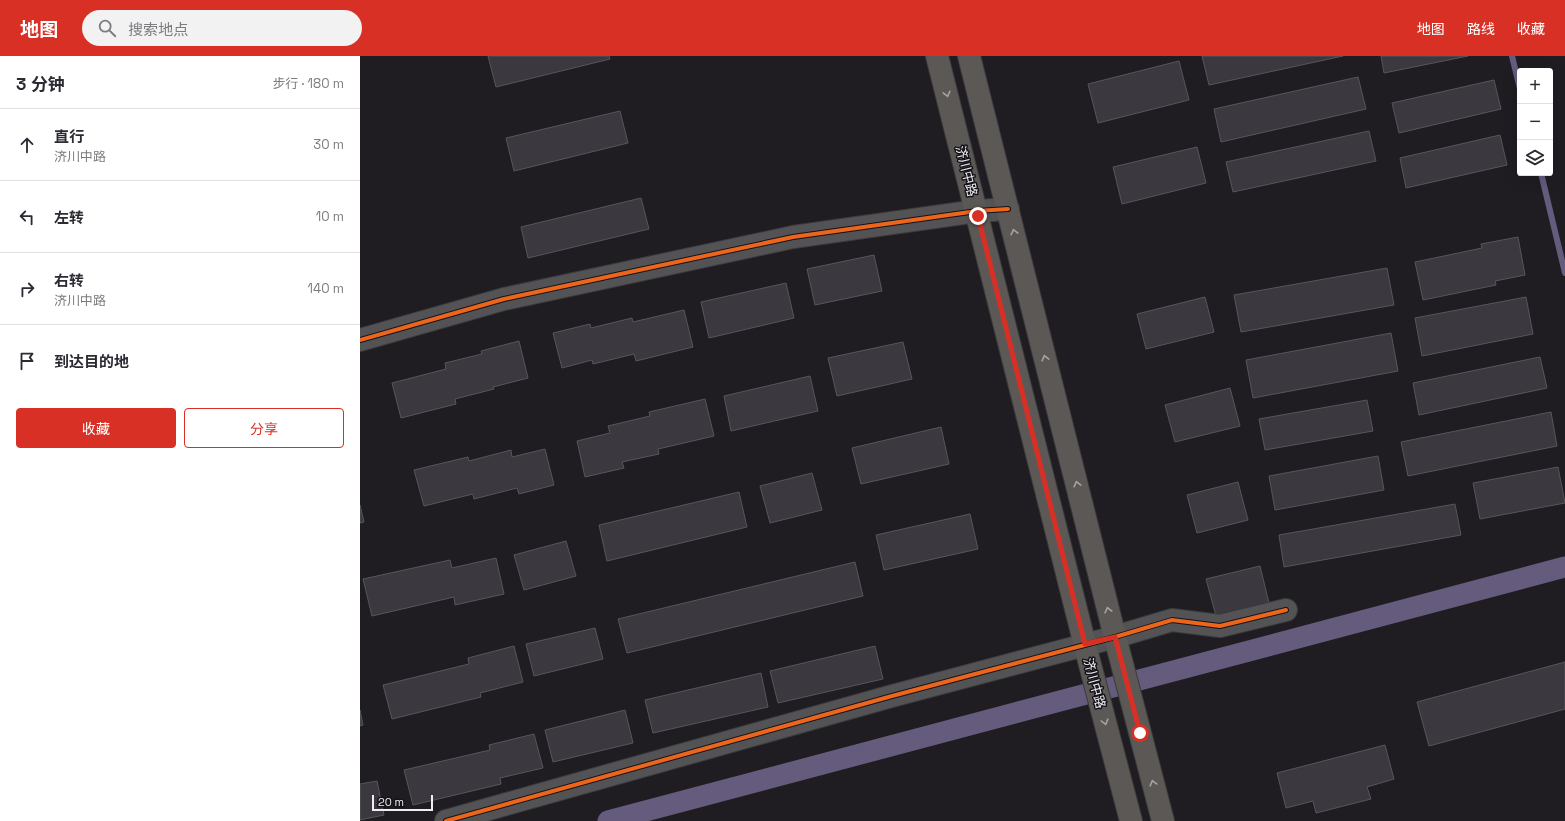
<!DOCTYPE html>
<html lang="zh">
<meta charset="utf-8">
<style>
:root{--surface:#fff;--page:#f2f2f3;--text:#2b2b33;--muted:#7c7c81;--line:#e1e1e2;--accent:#d93025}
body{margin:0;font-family:"Space Grotesk","Noto Sans SC",sans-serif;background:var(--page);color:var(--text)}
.controls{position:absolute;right:12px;top:12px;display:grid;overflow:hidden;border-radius:4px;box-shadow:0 4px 16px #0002}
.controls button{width:36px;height:36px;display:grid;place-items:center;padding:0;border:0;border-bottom:1px solid var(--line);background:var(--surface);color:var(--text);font:20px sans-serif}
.scale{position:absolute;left:12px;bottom:10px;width:61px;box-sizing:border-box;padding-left:4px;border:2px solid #efeef2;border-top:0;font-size:11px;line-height:14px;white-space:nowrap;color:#efeef2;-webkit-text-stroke:3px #141319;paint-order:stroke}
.stop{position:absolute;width:12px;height:12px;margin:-9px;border:3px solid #d93025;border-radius:50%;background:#fff}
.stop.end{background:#d93025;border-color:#fff;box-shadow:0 1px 4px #0008}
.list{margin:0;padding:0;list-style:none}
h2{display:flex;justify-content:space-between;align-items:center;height:52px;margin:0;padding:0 16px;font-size:17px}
h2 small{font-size:13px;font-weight:400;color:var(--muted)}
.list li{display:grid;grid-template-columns:26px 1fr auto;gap:12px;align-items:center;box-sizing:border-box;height:72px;padding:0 16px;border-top:1px solid var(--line)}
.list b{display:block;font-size:15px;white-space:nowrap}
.list p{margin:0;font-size:13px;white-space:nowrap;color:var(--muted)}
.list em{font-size:13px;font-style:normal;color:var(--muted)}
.actions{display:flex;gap:8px;padding:12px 16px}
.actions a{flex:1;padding:9px 0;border:1px solid var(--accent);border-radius:4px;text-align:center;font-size:14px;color:var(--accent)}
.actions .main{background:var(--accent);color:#fff}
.icon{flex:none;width:22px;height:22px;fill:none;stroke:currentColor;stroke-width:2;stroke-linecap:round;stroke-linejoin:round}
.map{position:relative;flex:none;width:1205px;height:765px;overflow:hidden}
header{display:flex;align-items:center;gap:24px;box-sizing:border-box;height:56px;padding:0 20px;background:var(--accent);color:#fff}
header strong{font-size:19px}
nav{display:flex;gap:22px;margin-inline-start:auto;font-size:14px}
.search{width:280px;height:36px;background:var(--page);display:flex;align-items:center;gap:10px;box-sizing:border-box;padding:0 14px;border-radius:22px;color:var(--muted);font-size:15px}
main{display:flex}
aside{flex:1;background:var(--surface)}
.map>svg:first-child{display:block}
</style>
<header>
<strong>地图</strong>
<div class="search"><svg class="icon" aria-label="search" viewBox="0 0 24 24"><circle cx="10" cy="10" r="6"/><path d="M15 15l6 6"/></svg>搜索地点</div>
<nav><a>地图</a><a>路线</a><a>收藏</a></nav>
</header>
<main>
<aside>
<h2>3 分钟<small>步行 · 180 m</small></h2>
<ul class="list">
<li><svg class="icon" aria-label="ahead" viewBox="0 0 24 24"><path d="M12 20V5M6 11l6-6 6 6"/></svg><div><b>直行</b><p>济川中路</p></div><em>30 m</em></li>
<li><svg class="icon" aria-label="left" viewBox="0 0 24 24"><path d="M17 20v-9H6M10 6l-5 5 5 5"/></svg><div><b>左转</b></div><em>10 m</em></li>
<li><svg class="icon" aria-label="right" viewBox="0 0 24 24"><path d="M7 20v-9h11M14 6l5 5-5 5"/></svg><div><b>右转</b><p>济川中路</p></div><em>140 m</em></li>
<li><svg class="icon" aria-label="arrive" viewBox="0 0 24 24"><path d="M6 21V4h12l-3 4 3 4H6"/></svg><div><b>到达目的地</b></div></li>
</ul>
<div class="actions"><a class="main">收藏</a><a>分享</a></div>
</aside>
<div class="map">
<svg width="1205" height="765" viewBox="0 0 1205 765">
<rect width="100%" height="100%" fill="#1f1d21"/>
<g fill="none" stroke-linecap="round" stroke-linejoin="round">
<path stroke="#645b7d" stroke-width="6" d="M1152 0 1160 33
M1181 117 1205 217"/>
<path stroke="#645b7d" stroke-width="21" d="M248 765 1205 511"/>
</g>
<path fill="#3b3840" stroke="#575659" d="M128 0H249L250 3 136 31Z
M842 0H983L849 29Z
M1021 0H1108L1024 17Z
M819 5 829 44 738 67 728 28Z
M998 21 1006 53 861 86 854 53Z
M1134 24 1141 53 1039 77 1032 47Z
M260 55 268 87 154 115 146 82Z
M1009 75 1016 105 873 136 866 106Z
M1140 79 1147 109 1046 132 1040 102Z
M837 91 846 127 762 148 753 111Z
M281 142 289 173 168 202 161 171Z
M1158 181 1165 219 1135 225 1136 229 1063 244 1055 206 1122 192 1121 188Z
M514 199 522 235 455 249 447 213Z
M1027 212 1034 249 881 276 874 239Z
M426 227 434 262 349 282 341 246Z
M845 241 854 276 786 293 777 258Z
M1166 241 1173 278 1062 300 1055 262Z
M324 254 333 291 276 305 274 298 233 308 232 304 202 312 193 277 230 268 231 272 272 262 273 266Z
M1031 277 1038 315 893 342 886 304Z
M159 285 168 322 133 331 134 333 95 343 96 348 41 362 32 327 86 313 85 307 122 298 121 295Z
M543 286 552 323 477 340 468 302Z
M1180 301 1187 332 1059 359 1053 327Z
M450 320 458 355 371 375 364 340Z
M870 332 880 370 815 386 805 349Z
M345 343 354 380 298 393 299 398 262 406 264 412 225 421 217 385 250 377 248 370 290 360 289 356Z
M1007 344 1013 375 905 394 899 363Z
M1191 356 1197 390 1048 420 1041 386Z
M581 371 589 408 501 428 492 392Z
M185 393 194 429 159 438 157 432 114 443 113 438 64 450 54 414 108 401 109 405 151 394 152 401Z
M1018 400 1024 434 915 454 909 420Z
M1198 411 1205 447 1120 463 1113 427Z
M452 417 462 454 410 467 400 430Z
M878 426 888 464 837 477 827 439Z
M379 436 387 471 247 505 239 469Z
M1095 448 1101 479 924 511 919 479Z
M0 449 4 466 0 467Z
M610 458 618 493 524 514 516 479Z
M206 485 216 520 164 534 154 499Z
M136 502 144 538 95 549 94 541 12 560 3 523 90 504 92 512Z
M495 506 503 540 267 597 258 563Z
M900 510 909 547 856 560 846 523Z
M235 572 243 603 174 620 166 588Z
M154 590 163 626 120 637 121 641 32 663 23 629 109 608 108 602Z
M515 590 523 623 418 647 410 615Z
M1205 606V653L1069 690 1057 646Z
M401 617 408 651 293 677 285 644Z
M0 654 3 669 0 670Z
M265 654 273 687 193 706 185 674Z
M174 678 183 712 140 722 141 728 53 749 44 714 130 694 129 689Z
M1025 689 1034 723 1007 731 1011 743 956 757 953 745 926 752 917 717Z
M17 725 24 759 0 764V728Z"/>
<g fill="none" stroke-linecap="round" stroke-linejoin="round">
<g stroke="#3b3a3c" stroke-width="24">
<path id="minor" d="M0 284 144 243 433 181 617 155 648 153
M86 765 532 640 755 581 812 564 860 570 926 554"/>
</g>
<g stroke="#3b3a3c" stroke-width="24">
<path id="major" d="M577 0 728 601 771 765
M609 0 755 581 803 765"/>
</g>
<use href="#minor" stroke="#535355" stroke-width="22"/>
<use href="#major" stroke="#5c5856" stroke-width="22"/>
<g stroke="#141319" stroke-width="6">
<path id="cycleway" d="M0 284 144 243 433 181 617 155 648 153
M86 765 532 640 755 581 812 564 860 570 926 554"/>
</g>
<use href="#cycleway" stroke="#eb651d" stroke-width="4"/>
</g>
<defs><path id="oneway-chevron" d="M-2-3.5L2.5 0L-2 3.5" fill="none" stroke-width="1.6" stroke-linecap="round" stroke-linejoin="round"/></defs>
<g stroke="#a6a3a4">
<use href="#oneway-chevron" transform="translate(587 38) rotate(76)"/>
<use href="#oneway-chevron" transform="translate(654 176) rotate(-104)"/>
<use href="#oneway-chevron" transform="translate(685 302) rotate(-104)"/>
<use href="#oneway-chevron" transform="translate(717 428) rotate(-104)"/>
<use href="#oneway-chevron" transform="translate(748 554) rotate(-104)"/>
<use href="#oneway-chevron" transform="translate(745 666) rotate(75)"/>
<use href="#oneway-chevron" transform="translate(793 727) rotate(-105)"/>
</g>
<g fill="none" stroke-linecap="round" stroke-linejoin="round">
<path stroke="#d93025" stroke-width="5" d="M618 160 725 588 755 581 780 677"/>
</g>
<g text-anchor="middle" stroke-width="3" stroke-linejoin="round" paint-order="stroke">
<g font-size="13" fill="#efeef2" stroke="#141319">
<text transform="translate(607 115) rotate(76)" y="5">济川中路</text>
<text transform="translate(735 627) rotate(75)" y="5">济川中路</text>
</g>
</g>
</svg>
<div class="controls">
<button>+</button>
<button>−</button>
<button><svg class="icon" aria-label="layers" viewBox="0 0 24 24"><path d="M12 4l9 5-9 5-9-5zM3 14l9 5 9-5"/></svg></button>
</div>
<div class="scale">20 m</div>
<div class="stop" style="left:780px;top:677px"></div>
<div class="stop end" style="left:618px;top:160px"></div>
</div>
</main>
